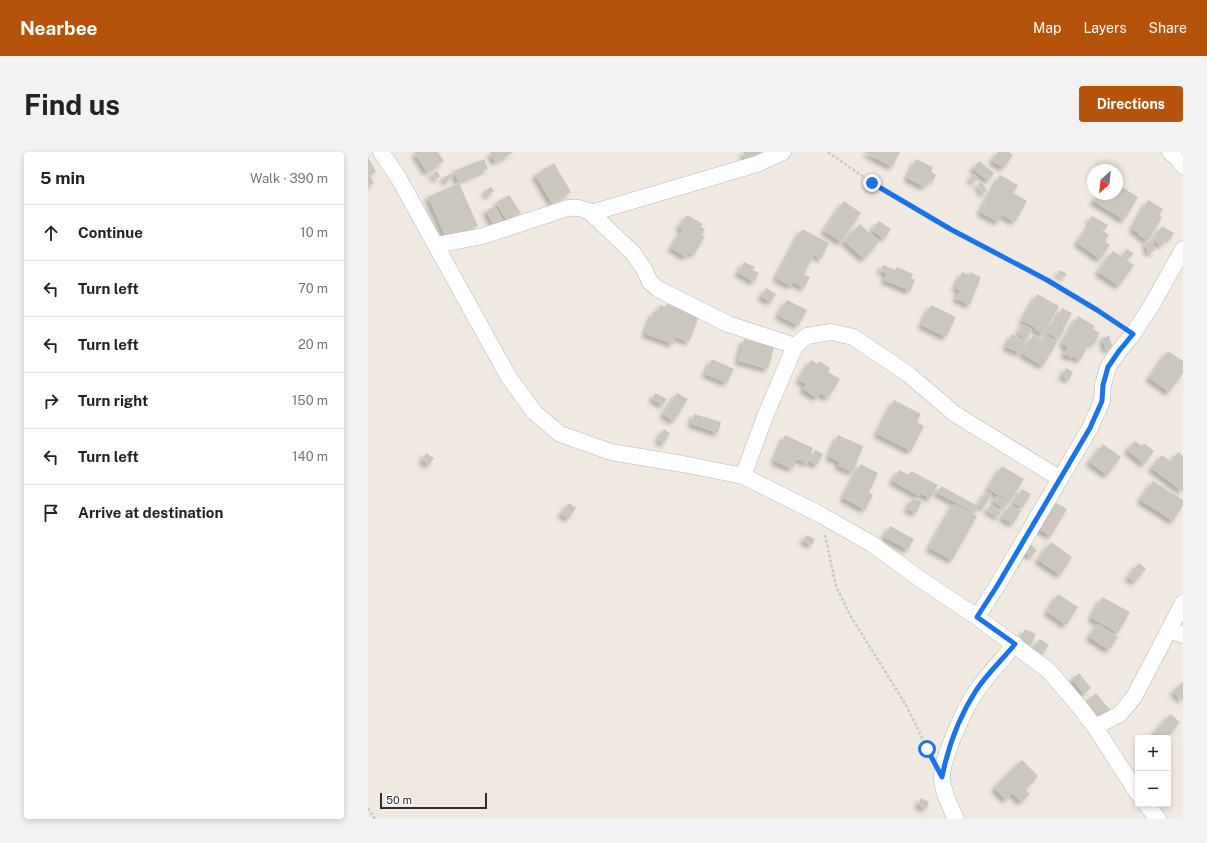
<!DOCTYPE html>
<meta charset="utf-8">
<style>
:root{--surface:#fff;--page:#f2f2f2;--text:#222;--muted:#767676;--line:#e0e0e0;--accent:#b45309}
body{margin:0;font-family:"Public Sans",sans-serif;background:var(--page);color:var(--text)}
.controls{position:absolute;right:12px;bottom:12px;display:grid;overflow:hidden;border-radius:4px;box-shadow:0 2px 6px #0003}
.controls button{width:36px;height:36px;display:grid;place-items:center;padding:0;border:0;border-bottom:1px solid var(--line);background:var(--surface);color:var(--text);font:20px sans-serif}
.compass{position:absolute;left:719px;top:12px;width:36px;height:36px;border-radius:50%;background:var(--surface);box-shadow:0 2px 6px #0003;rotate:207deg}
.scale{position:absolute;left:12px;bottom:10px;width:107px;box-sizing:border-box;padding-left:4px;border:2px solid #2e2e2e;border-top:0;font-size:11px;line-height:14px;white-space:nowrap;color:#2e2e2e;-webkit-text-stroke:3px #fff;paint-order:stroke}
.stop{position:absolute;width:12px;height:12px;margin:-9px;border:3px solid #1a73e8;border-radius:50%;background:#fff}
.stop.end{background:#1a73e8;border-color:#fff;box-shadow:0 1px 4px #0008}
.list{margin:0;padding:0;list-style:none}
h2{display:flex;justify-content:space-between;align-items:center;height:52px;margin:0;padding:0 16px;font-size:17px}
h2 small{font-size:13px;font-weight:400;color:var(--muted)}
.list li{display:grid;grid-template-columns:26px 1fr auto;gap:12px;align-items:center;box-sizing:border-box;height:56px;padding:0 16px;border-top:1px solid var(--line)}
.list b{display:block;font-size:15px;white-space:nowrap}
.list em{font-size:13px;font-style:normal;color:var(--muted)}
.icon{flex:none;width:22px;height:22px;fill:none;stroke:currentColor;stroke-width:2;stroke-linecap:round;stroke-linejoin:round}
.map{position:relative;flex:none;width:815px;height:667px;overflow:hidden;border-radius:4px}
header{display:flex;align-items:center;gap:24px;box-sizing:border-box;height:56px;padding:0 20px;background:var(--accent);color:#fff}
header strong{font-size:19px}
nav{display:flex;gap:22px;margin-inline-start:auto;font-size:14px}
.intro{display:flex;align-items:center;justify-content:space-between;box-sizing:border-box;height:96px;padding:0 24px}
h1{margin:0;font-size:28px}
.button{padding:10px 18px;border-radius:4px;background:var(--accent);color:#fff;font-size:14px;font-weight:700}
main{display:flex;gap:24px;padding:0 24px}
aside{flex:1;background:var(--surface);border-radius:4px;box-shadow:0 2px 6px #0003}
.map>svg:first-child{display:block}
</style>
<header>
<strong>Nearbee</strong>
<nav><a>Map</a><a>Layers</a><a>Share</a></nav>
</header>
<div class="intro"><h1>Find us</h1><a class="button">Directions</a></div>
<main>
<aside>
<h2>5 min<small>Walk · 390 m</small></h2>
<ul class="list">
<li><svg class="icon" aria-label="ahead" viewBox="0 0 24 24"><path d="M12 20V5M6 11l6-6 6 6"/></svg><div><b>Continue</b></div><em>10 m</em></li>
<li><svg class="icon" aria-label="left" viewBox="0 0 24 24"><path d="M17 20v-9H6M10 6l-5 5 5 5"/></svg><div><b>Turn left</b></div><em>70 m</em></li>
<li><svg class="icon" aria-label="left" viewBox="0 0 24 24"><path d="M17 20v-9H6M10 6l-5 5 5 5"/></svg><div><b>Turn left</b></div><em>20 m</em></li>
<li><svg class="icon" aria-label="right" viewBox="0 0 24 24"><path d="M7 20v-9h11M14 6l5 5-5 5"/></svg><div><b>Turn right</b></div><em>150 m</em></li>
<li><svg class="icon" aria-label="left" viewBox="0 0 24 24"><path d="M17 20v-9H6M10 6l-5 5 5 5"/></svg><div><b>Turn left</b></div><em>140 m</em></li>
<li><svg class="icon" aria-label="arrive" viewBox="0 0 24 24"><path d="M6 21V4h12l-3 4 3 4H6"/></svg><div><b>Arrive at destination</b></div></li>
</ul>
</aside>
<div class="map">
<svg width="815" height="667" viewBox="0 0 815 667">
<defs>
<filter id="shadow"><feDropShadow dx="-3.5" dy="3.5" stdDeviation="2" flood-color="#0004"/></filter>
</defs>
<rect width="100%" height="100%" fill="#efe9e1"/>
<path fill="#cbc7bf" filter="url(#shadow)" d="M46 0H70L76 9 59 20Z
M122 0H146L127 10Z
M375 0H398L378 9Z
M496 0H532L524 15Z
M630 0H641L645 3 636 16 624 9Z
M0 5 8 20 2 23 6 32 0 34Z
M116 7 120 17 90 30 86 19Z
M548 7 565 15 563 20 568 23 565 29 562 28 559 33 557 32 556 35 539 26Z
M611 9 626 21 620 29 605 17Z
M186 11 203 40 184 51 167 23Z
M69 19 72 24 68 27 64 22Z
M82 22 84 26 78 30 75 26Z
M605 22 610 26 606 30 602 27Z
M632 23 650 33 645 41 659 49 647 70 634 63 630 70 612 60Z
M614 30 619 39 615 42 610 32Z
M91 31 110 74 79 88 60 45Z
M749 32 770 45 756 68 725 49 730 42H749Z
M123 35 126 39 120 44 117 39Z
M141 43 153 61 139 69 128 51Z
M780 48 795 57 791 63 794 65 780 89 770 82 771 81 764 77Z
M476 49 493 61 473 90 456 79Z
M127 54 136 71 127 75 118 59Z
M319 63 335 72 333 75 337 77 334 83 337 84 326 103 321 100 318 105 303 96 315 77 311 75Z
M724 64 740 73 737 78 721 69Z
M511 69 523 77 516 87 504 78Z
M723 71 741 83 737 89 742 93 732 107 709 91Z
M492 72 511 90 496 107 476 89Z
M794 74 806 81 802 88 798 85 794 94 785 89Z
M434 77 461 91 453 107 446 103 436 122 442 125 436 136 425 130 423 134 408 126Z
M784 89 787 99 780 101 778 91Z
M758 97 765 101 763 106 756 101Z
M745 99 766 113 751 134 730 120Z
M376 110 387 115 385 118 391 121 386 130 370 121Z
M515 113 527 118 529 115 545 122 543 126 547 128 542 139 516 128 519 121 512 119Z
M692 118 699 122 697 125 690 122Z
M594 120 601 123 602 120 613 125 602 153 588 147 592 138 587 136Z
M398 136 408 142 403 150 393 145Z
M669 142 691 154 675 183 667 178 668 176 654 169Z
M419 148 439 158 430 174 410 163Z
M299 152 331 164 321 190 307 185 305 192 277 182 285 160 289 162 292 153 297 155Z
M563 153 588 165 578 185 553 173Z
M694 156 704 161 697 174 687 169Z
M710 164 727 174 725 177 732 181 726 192 722 190 712 208 705 204 704 206 696 202 700 195 694 192Z
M686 169 697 176 691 187 679 181Z
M655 172 664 177 659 187 650 182Z
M644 182 658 189 652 201 638 195Z
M665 183 675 189 678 183 689 190 675 214 654 202Z
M741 184 745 196 738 198 734 186Z
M376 187 406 195 400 217 370 209Z
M800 199 815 209V221L801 240 781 226Z
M344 207 366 217 359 231 337 222Z
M443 208 450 212 451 209 462 216 460 220 472 227 460 246 452 241 449 246 435 237 438 232 431 228Z
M698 216 705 220 701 228 694 224Z
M287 241 299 247 295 253 284 247Z
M309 241 320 247 306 269 295 263Z
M526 248 553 262 549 270 556 274 543 299 509 282Z
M326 262 353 270 350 281 323 272Z
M296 277 302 281 296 292 290 288Z
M417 283 445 296 439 311 429 307 424 317 406 309Z
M470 283 495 294 485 320 470 314 472 310 461 305Z
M767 289 774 294 776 291 786 299 776 312 759 298Z
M735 292 753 305 739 323 721 310Z
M447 298 455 302 449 313 441 309Z
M810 300 815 304V340L783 316 794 303 803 310Z
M58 301 66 306 61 313 54 308Z
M493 312 510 321 501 340 505 343 497 358 475 346Z
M634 314 656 327 642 350 620 337Z
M531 318 541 323 543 319 570 333 562 347 552 341 551 344 524 329Z
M785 329 815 348V353L805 369 772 348Z
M573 334 610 354 607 361 569 341Z
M654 337 663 342 654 356 646 351Z
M619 339 624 342 615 356 610 353Z
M629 344 639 350 636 356 625 349Z
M545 346 554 350 548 361 539 357Z
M683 348 699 357 683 384 667 375Z
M201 351 208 356 200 367 193 362Z
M586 352 609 364 584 408 561 396Z
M622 353 633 360 630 365 619 358Z
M642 353 653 359 645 372 634 366Z
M522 374 546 387 540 398 516 385Z
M438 383 447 387 444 393 435 389Z
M683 390 704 405 692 423 670 408Z
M662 392 669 398 663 405 656 400Z
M771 411 778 417 767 430 760 425Z
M690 442 710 455 698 473 679 460Z
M734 445 762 460 750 481 723 466Z
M730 472 750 485 741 498 721 485Z
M657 477 668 482 663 493 652 487Z
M672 487 681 493 673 503 665 496Z
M711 521 723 536 716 542 704 527Z
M815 530V549L805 540Z
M728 541 743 559 733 568 717 550Z
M802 562 812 570 799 586H792L786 581Z
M654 608 670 624 657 637 662 642 653 650 644 641 638 648 626 636Z
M553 646 561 650 558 657 550 653Z"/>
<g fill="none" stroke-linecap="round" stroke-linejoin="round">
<g stroke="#b4b7c1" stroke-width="17">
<path id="street" d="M13 0 30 25 140 224 166 260 192 282 243 300 315 312 375 324 453 363 504 392 552 427 609 465 681 519 710 553 727 575 770 642
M802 0 810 7 815 14
M223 61 389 12 415 0
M68 93 115 84 200 56C210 55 215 56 223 61L265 101 276 117 282 130 290 137 360 172 427 194
M375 324 398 262 427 194 439 184 463 180 485 185 540 222 587 262 691 326
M609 465 629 434 722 276 734 249 735 233 740 215 751 199 765 182 785 151 815 97
M801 478 815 483
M727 575 752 562 766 545 815 451
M778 652 790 667
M588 667C582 654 575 641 574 627 573 607 598 553 610 537 621 521 635 507 647 492"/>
</g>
<path stroke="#c9c9c9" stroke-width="2.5" stroke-dasharray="3 2" stroke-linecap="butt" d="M460 0 504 31 584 78 679 128 729 158 754 174
M457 383 468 434 482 463 538 553 563 604
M0 656 7 667"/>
<use href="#street" stroke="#fff" stroke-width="16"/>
</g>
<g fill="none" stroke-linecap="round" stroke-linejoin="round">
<path stroke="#1a73e8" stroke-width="5" d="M504 31 584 78 679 128 729 158 765 182 751 199 740 215 735 233 734 249 722 276 629 434 609 465 647 492C635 507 620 521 609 537 592 563 580 595 574 625L559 597"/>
</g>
</svg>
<div class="controls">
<button>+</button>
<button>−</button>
</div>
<svg class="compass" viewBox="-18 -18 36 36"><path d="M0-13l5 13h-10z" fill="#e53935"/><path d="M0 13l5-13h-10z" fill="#767676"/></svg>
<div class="scale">50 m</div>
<div class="stop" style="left:559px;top:597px"></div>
<div class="stop end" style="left:504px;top:31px"></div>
</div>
</main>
